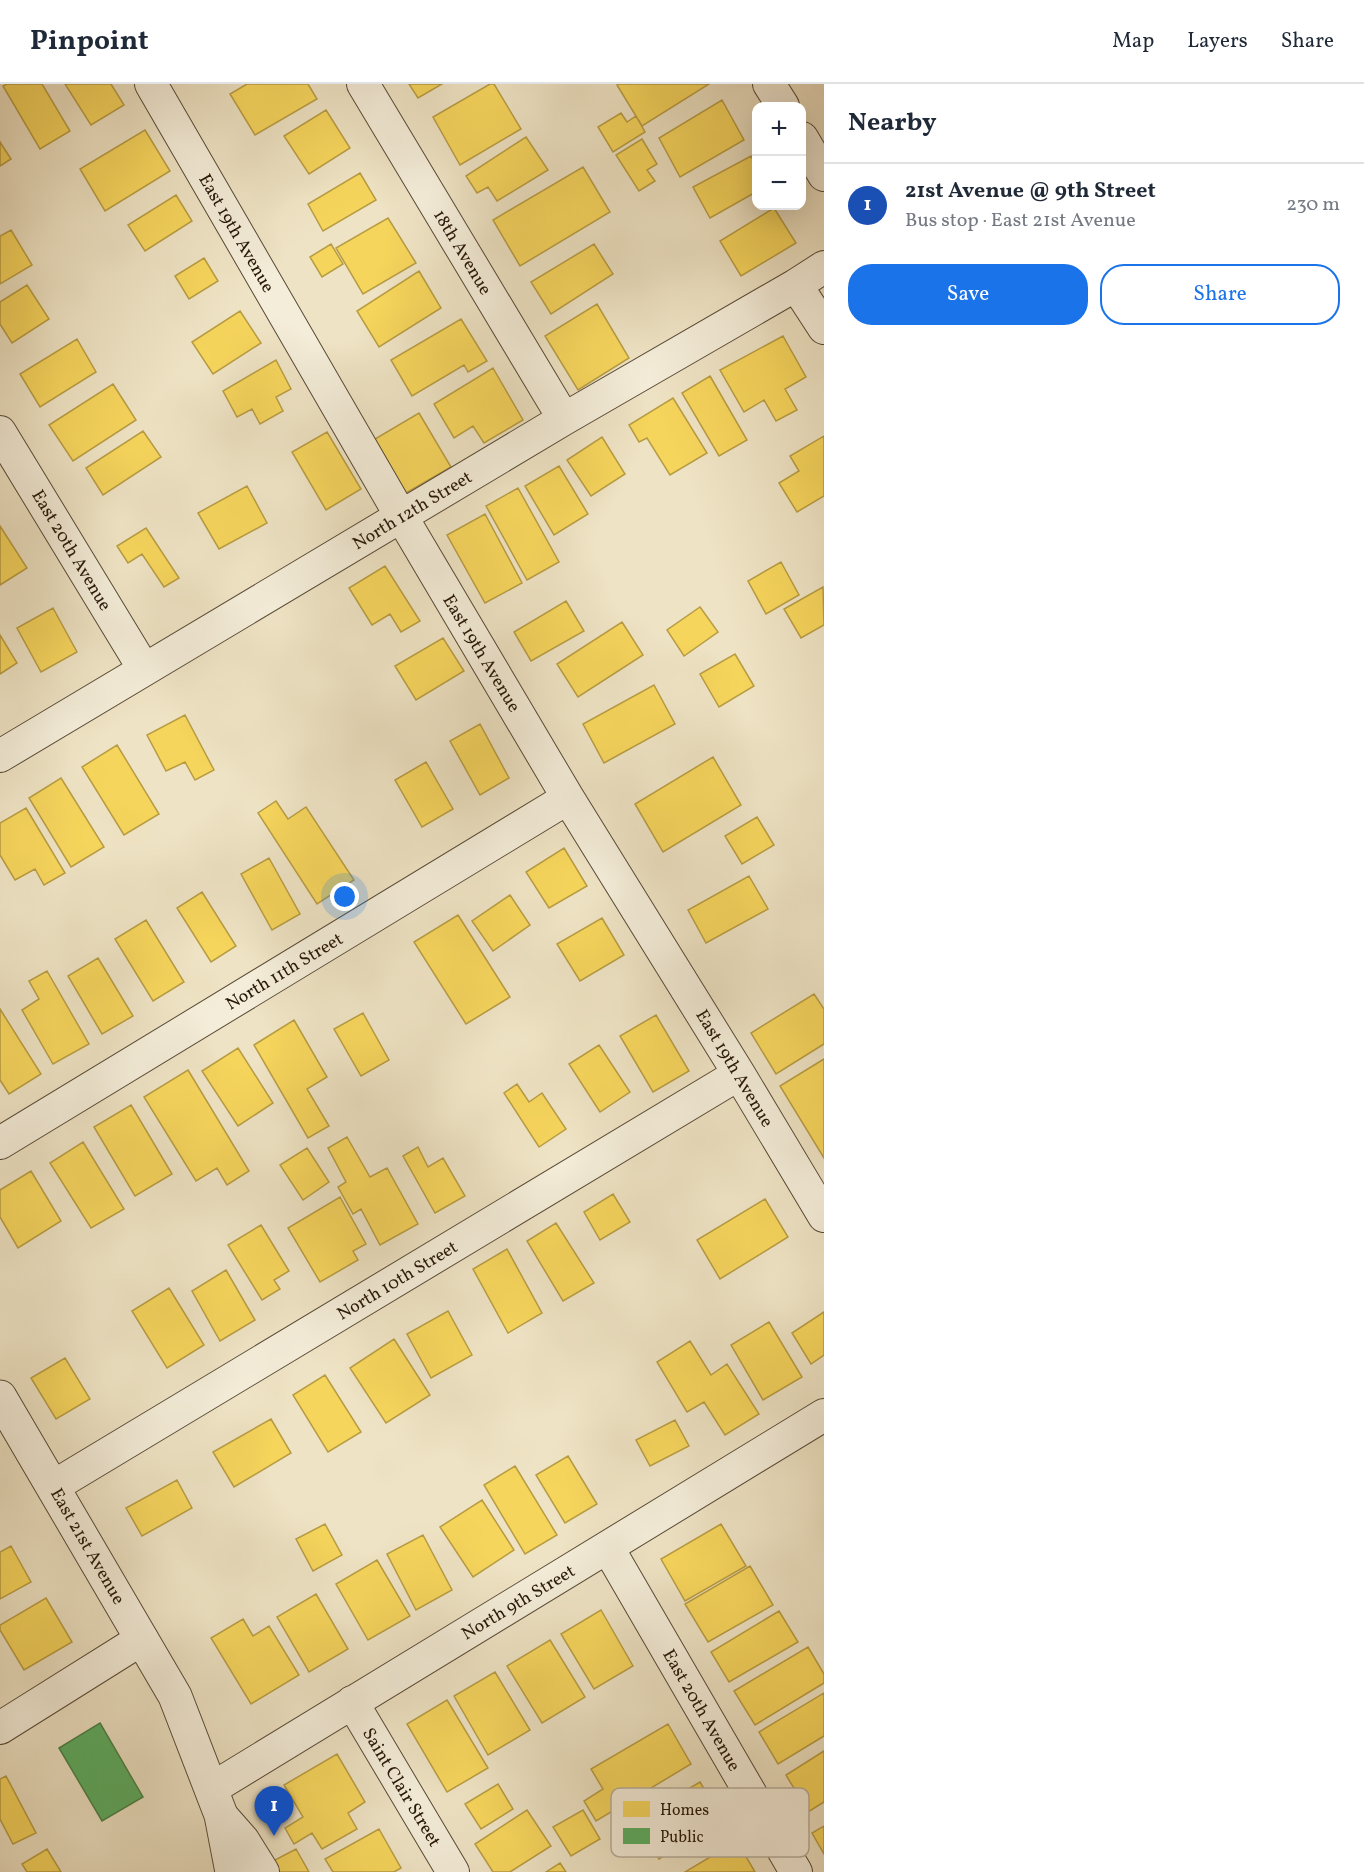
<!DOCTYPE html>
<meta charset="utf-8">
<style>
:root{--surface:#fff;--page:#f6f6f7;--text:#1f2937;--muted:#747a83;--line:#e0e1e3;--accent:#1a73e8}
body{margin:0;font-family:Vollkorn,serif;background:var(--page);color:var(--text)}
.controls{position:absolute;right:18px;top:18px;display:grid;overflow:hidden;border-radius:12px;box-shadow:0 6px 24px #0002}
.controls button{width:54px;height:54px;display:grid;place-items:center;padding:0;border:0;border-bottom:2px solid var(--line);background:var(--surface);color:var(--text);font:30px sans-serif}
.you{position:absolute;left:345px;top:813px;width:21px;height:21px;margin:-15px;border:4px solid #fff;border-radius:50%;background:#1a73e8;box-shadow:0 0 0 9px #1a73e833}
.badge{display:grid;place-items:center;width:39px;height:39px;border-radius:50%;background:var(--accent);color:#fff;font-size:20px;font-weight:700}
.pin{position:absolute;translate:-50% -50px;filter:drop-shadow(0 2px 3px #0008)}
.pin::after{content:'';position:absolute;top:32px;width:21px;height:18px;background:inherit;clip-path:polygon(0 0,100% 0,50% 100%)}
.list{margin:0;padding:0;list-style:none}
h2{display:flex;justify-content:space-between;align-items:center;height:78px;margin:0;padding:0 24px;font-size:26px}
h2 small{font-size:20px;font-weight:400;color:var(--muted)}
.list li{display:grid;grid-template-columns:39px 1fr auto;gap:18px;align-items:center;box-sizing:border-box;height:84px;padding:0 24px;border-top:2px solid var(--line)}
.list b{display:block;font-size:22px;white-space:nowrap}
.list p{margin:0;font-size:20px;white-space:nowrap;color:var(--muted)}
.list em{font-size:20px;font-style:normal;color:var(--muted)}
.actions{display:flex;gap:12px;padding:18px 24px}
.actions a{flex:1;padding:14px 0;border:2px solid var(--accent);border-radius:24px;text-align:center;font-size:21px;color:var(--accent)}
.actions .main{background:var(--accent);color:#fff}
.map{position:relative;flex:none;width:824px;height:1788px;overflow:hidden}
header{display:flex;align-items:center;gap:36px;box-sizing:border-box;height:84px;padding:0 30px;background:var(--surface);border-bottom:2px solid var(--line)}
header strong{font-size:28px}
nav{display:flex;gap:33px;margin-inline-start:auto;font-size:21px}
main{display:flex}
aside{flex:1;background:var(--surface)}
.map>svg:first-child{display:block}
</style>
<header>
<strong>Pinpoint</strong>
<nav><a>Map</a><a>Layers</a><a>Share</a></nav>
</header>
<main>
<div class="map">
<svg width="824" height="1788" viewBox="0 0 824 1788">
<rect width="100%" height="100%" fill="#eee3c4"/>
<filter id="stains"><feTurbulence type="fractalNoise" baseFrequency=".00333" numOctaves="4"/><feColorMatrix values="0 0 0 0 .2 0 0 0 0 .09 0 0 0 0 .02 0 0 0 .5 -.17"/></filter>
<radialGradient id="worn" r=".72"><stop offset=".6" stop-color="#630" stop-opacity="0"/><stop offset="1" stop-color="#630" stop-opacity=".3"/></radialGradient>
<path fill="#f6d55c" stroke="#b89c42" stroke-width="1.5" d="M7 0H42L70 47 40 65 3 2Z
M65 0H111L124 21 91 41Z
M247 0H308L317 15 255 51 230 10Z
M409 0H442L418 14Z
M490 0H494L521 45 460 81 433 33Z
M618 0H709L642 42 617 1Z
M722 16 744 56 680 93 659 54Z
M326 26 350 64 309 90 284 52Z
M621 29 627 38 636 32 645 48 613 68 598 43Z
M145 46 170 87 105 127 80 85Z
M526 53 548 86 497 117 488 103 477 109 466 92Z
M642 55 657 80 647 86 655 97 639 107 616 71Z
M0 58 11 75 0 82Z
M751 72 756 82V108L710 134 693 103Z
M583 83 610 128 520 182 493 136Z
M360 89 376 116 323 147 308 120Z
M176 111 192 137 145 167 128 141Z
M774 124 796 159 741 192 720 157Z
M388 134 416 179 363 210 336 164Z
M11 146 32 181 0 200V152Z
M331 160 343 180 322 193 310 173Z
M594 160 613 190 551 230 531 198Z
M204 174 218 197 189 215 175 192Z
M419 187 441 224 379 263 357 227Z
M27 201 49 235 12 259 0 240V218Z
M597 220 629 274 578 306 545 252Z
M240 227 261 259 213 290 192 258Z
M461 235 487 277 468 288 464 281 412 312 391 276Z
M783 252 806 293 785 305 797 326 776 337 764 316 744 328 720 286Z
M77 255 96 288 40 323 20 290Z
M276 276 291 305 276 313 283 327 260 340 252 325 237 333 223 307Z
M493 284 523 336 484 359 473 342 454 354 434 320Z
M710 292 747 356 719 372 682 309Z
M113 300 136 336 73 377 49 341Z
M673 314 707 369 670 391 647 354 639 358 629 341Z
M419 329 451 383 406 409 375 355Z
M143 347 161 373 103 411 86 384Z
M327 348 361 405 326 426 292 368Z
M824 352V412L797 428 779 399 799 387 790 372Z
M602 353 625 390 591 412 567 376Z
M559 382 588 430 554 451 525 402Z
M247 402 267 439 219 465 198 429Z
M518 404 559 478 527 496 486 422Z
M485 430 522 499 485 519 447 451Z
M0 442 27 484 0 501Z
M146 444 179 494 164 503 142 470 128 479 117 462Z
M781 478 799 511 766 530 748 497Z
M385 482 420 537 401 548 390 530 372 541 349 504Z
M823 503 824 541 801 554 784 525Z
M566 517 584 547 531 577 514 548Z
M700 523 718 548 684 572 667 546Z
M53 524 77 568 41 588 17 544Z
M622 538 643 571 578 613 557 580Z
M0 551 17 579 0 590Z
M443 554 464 587 416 616 395 582Z
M735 570 754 602 719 623 700 590Z
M654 601 675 640 604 679 583 640Z
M185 631 214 686 195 696 185 678 166 687 147 651Z
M480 640 509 694 480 711 450 657Z
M117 661 159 730 124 751 82 683Z
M713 673 741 721 663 768 635 720Z
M426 678 453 725 422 743 395 696Z
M61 694 104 763 71 783 29 714Z
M276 717 288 735 306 723 354 796 317 820 258 729Z
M26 724 65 789 44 801 35 785 15 796 0 771V739Z
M757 733 774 761 742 780 725 752Z
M564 764 587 802 549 824 526 788Z
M269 774 300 830 272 846 241 790Z
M749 792 768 825 706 859 688 826Z
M202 808 236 862 211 878 177 824Z
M510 811 530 841 493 867 472 837Z
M458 831 510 913 466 940 414 858Z
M602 834 624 871 580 897 557 860Z
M146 836 184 898 153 917 115 855Z
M98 874 133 932 102 950 68 892Z
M47 887 89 960 53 980 22 926 39 915 29 897Z
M814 910 824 925V960L776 990 751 949Z
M0 925 41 990 9 1010 0 996Z
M363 929 389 976 361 992 334 945Z
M656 931 689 987 653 1008 620 952Z
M294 936 327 993 307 1005 329 1042 308 1054 254 961Z
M599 961 630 1008 600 1028 569 980Z
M238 964 273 1019 238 1042 202 987Z
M824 975V1074L780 1002Z
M188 986 249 1087 227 1101 217 1084 196 1097 144 1013Z
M517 1000 529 1018 542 1009 566 1045 539 1063 504 1009Z
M131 1021 172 1090 135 1112 94 1043Z
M347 1053 370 1093 387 1084 418 1140 380 1161 361 1125 353 1130 338 1103 346 1098 328 1064Z
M83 1058 124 1125 91 1144 50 1079Z
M418 1063 428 1083 443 1074 465 1112 435 1129 403 1072Z
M307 1064 329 1098 303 1116 280 1081Z
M31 1087 61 1137 18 1164 0 1133V1106Z
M613 1110 630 1138 600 1156 584 1128Z
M340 1113 366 1160 353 1167 358 1176 320 1198 288 1144Z
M765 1115 788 1153 720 1195 697 1156Z
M556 1139 594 1199 563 1217 527 1157Z
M261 1141 289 1187 274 1196 280 1205 262 1216 228 1161Z
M507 1165 542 1229 508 1249 473 1185Z
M226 1186 255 1236 220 1257 192 1207Z
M169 1204 204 1261 167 1284 132 1227Z
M448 1227 472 1271 431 1294 407 1250Z
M824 1228V1271L811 1280 792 1249Z
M769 1238 802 1293 763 1316 731 1261Z
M394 1255 430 1311 386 1339 350 1284Z
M690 1257 711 1291 727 1280 759 1330 725 1351 704 1318 687 1328 657 1278Z
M65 1274 90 1315 56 1335 31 1294Z
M325 1291 361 1348 328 1368 293 1311Z
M271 1335 291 1369 234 1403 213 1368Z
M675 1336 689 1362 650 1382 636 1356Z
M568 1372 597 1420 565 1439 536 1391Z
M515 1382 557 1451 525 1470 484 1401Z
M177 1396 192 1424 142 1452 126 1424Z
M482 1416 514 1466 473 1493 440 1443Z
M325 1440 342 1471 313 1487 296 1455Z
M721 1440 746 1482 685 1517 661 1475Z
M423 1451 452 1506 416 1526 387 1470Z
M11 1462 31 1498 0 1515V1468Z
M377 1476 410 1532 368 1556 336 1500Z
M750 1482 773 1521 708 1558 685 1520Z
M316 1510 348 1565 309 1588 277 1533Z
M46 1514 72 1558 24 1586 0 1546V1541Z
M601 1526 633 1582 594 1605 561 1550Z
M779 1527 798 1558 729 1598 711 1568Z
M243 1535 253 1552 269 1542 299 1591 251 1620 211 1554Z
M550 1556 585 1613 542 1639 507 1582Z
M808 1563 824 1590V1599L755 1641 734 1607Z
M495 1588 530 1646 488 1671 454 1612Z
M824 1609V1652L778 1680 759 1648Z
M447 1616 488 1684 447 1708 407 1640Z
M668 1640 691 1680 596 1737 584 1717 603 1705 591 1685Z
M824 1667V1718L808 1728 786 1691Z
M337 1670 365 1718 348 1729 357 1745 322 1765 312 1749 294 1760 285 1744 303 1733 284 1701Z
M6 1692 36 1749 13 1760 0 1735V1695Z
M700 1698 723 1737 659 1775 635 1736Z
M498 1700 513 1725 481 1745 465 1720Z
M527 1726 551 1762 510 1788H493L475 1760Z
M583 1726 600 1755 571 1772 553 1743Z
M824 1742V1770L812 1749Z
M379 1745 401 1784 394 1788H333L325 1775Z
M737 1757 755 1788H685Z
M47 1765 61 1788H27L22 1780Z
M296 1765 309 1788H279L273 1777Z
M560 1779 566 1788H546Z"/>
<path fill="#5aae61" stroke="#4a8146" stroke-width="1.5" d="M100 1639 143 1713 102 1737 59 1664Z"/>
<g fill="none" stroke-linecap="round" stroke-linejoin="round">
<g stroke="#584a36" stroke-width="34">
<path id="minor" d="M151 0 394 420 568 714 739 990 824 1132
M363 0 564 335
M769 0 783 22
M802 54 824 91
M796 201 824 244
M0 348 144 585
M0 672 564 335 796 201 824 183
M0 1059 568 714
M54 1402 739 990
M608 1464 796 1788
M352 1618 453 1788
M0 1644 142 1555
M211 1705 824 1331
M221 1731 243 1756 263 1788"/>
</g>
<g stroke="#584a36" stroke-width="35">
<path id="tertiary" d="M0 1313 175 1612 221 1731 232 1788"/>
</g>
<use href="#minor" stroke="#f4edd9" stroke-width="32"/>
<use href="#tertiary" stroke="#f4edd9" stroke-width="33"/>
</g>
<g text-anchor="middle" stroke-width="6" stroke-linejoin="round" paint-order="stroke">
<g font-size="18" fill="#261707" stroke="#f4edd9">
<text transform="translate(237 149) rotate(60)" y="6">East 19th Avenue</text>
<text transform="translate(463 168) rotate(59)" y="6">18th Avenue</text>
<text transform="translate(412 426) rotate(-31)" y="6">North 12th Street</text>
<text transform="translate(72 466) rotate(59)" y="6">East 20th Avenue</text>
<text transform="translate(482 569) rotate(59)" y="6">East 19th Avenue</text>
<text transform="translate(284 887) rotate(-31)" y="6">North 11th Street</text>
<text transform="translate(735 984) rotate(59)" y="6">East 19th Avenue</text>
<text transform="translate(397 1196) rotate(-31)" y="6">North 10th Street</text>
<text transform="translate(88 1462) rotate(60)" y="6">East 21st Avenue</text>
<text transform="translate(518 1518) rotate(-31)" y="6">North 9th Street</text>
<text transform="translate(702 1626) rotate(60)" y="6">East 20th Avenue</text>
<text transform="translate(402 1703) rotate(59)" y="6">Saint Clair Street</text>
</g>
</g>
<rect x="611" y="1704" width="198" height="69" rx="9" fill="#f4edd9" stroke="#b6ad9a" stroke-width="1.5"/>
<rect x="623" y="1717" width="27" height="16" fill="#f6d55c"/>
<rect x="623" y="1744" width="27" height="16" fill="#5aae61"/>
<g font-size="16" fill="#261707">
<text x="660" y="1731">Homes</text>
<text x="660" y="1758">Public</text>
</g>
<rect width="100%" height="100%" filter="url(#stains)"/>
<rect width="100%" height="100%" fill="url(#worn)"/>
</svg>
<div class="controls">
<button>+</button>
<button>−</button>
</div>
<div class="you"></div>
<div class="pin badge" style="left:274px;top:1752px;background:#1a4fb4">1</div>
</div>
<aside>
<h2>Nearby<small></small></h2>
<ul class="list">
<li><span class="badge" style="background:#1a4fb4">1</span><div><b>21st Avenue @ 9th Street</b><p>Bus stop · East 21st Avenue</p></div><em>230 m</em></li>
</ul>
<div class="actions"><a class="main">Save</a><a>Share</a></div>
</aside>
</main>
